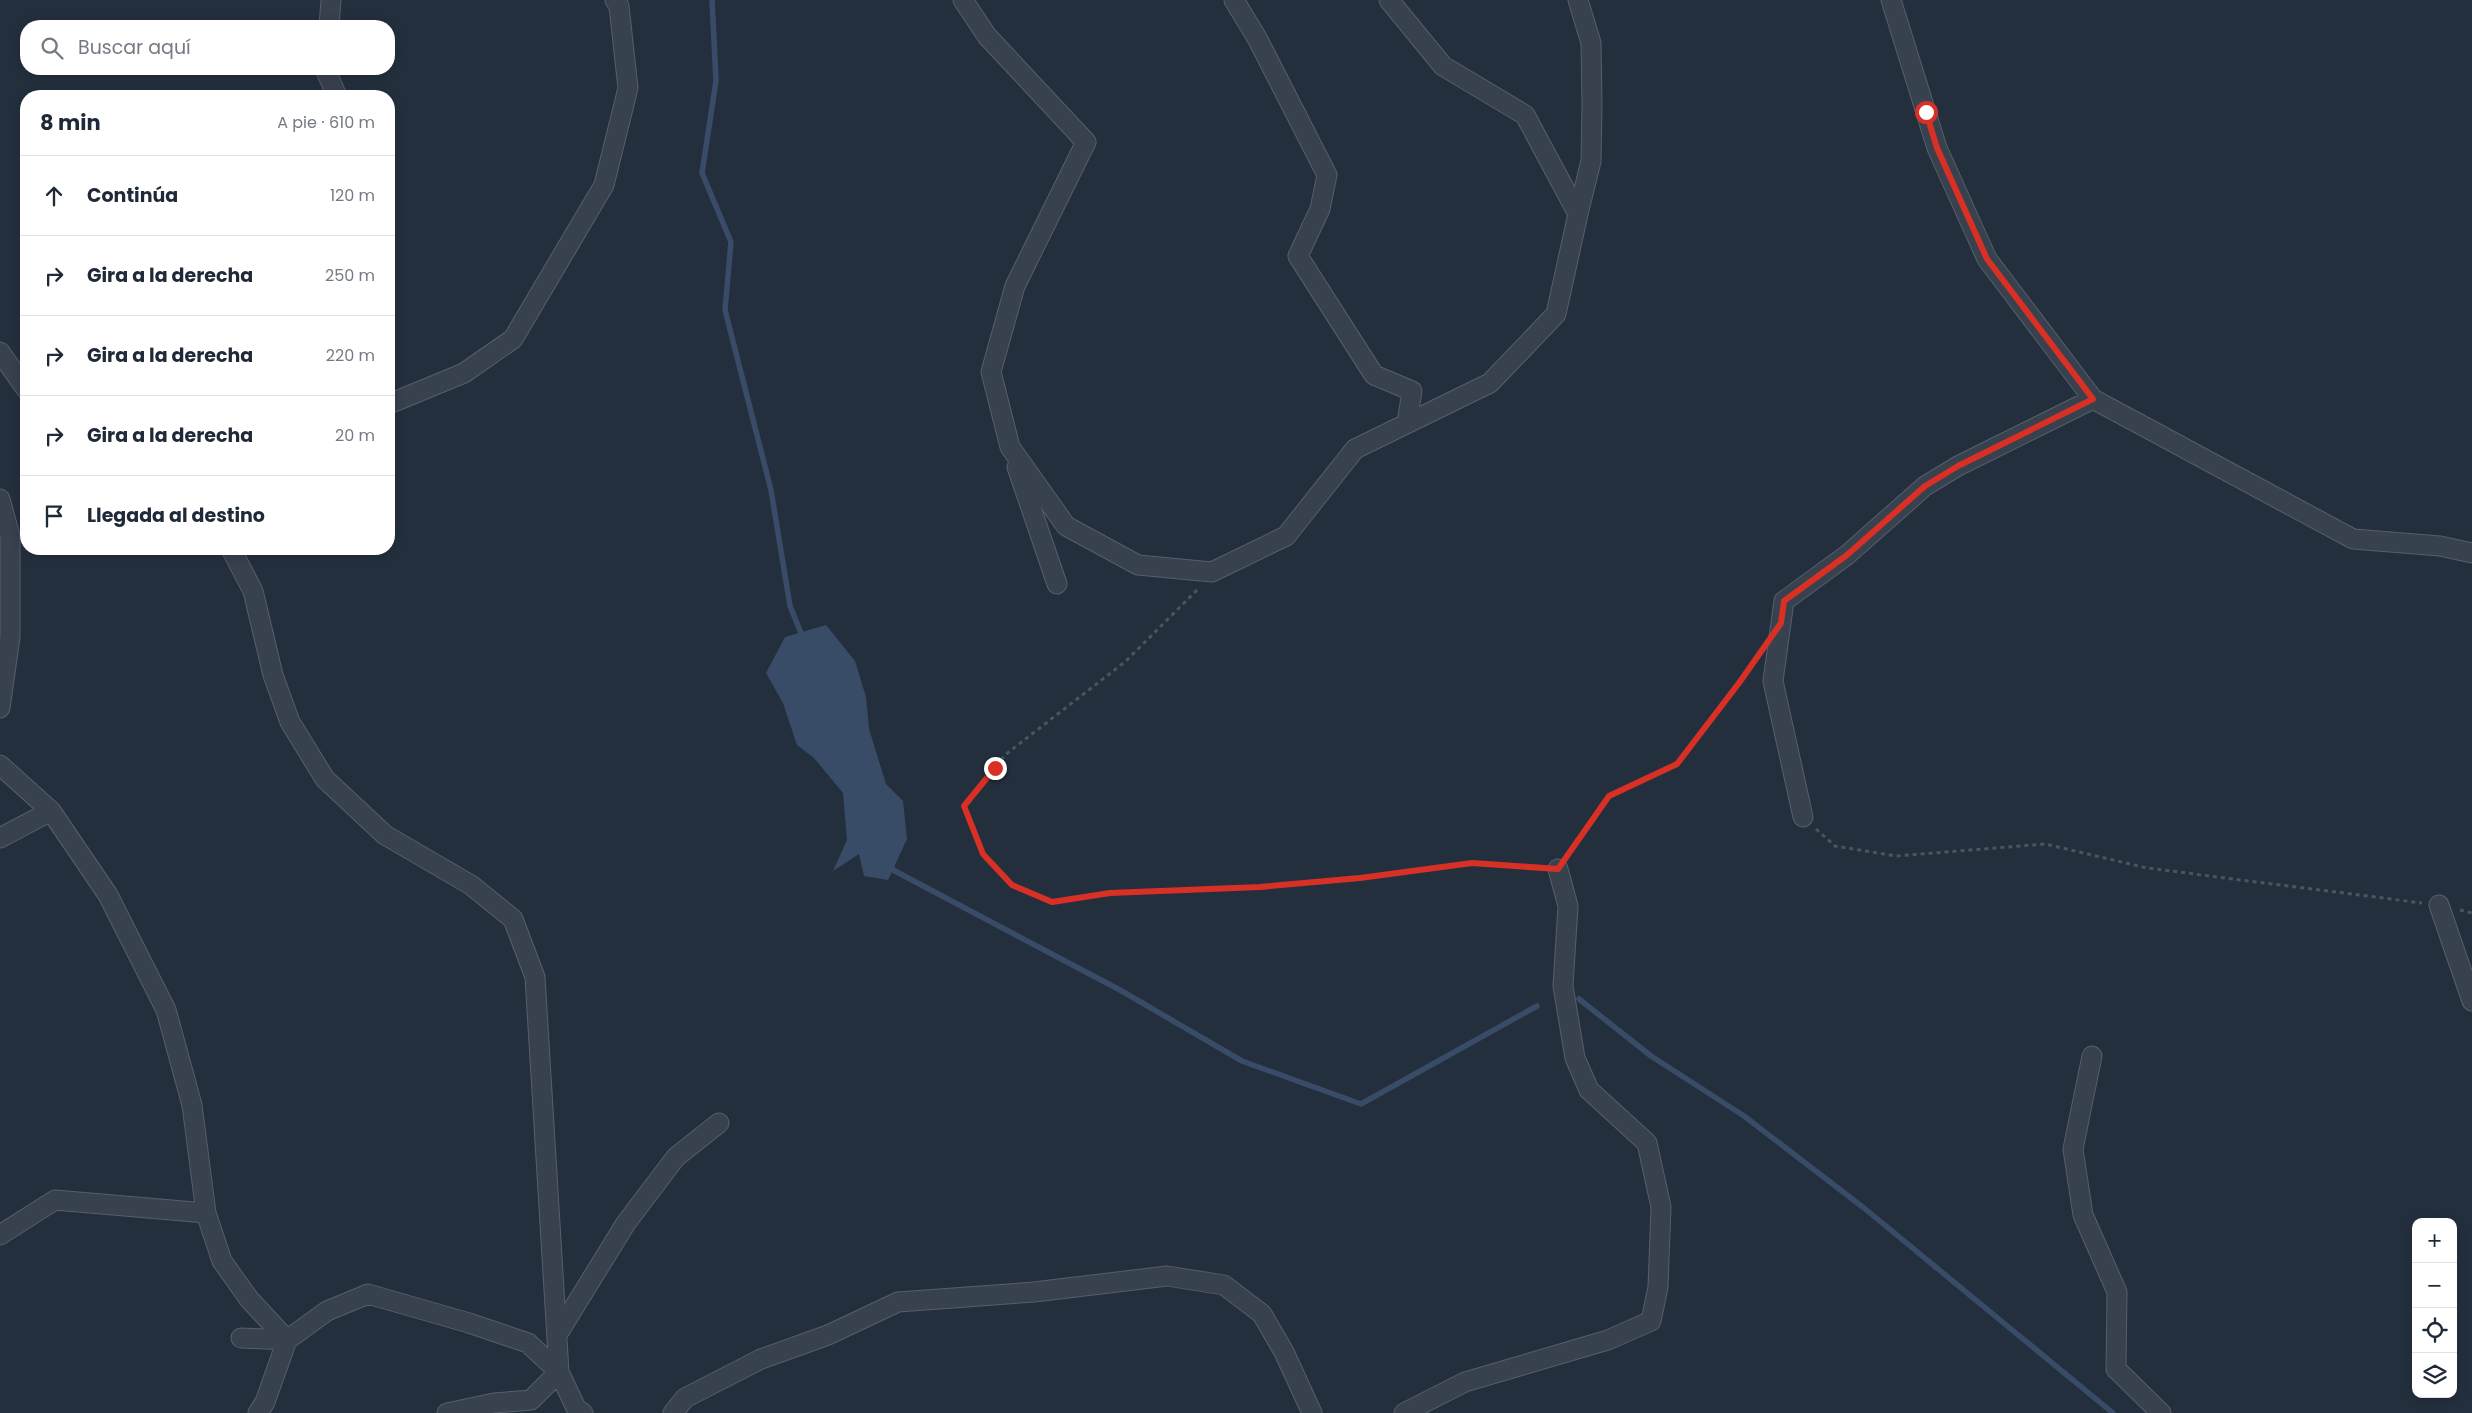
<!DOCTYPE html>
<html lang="es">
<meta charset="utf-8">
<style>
:root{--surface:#fff;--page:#f2f2f3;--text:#1f2937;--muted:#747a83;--line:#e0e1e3}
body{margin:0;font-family:Poppins,sans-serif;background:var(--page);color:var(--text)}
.controls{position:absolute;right:15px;bottom:15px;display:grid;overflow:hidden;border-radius:10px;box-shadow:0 2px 12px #0003}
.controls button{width:45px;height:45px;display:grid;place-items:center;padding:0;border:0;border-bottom:1px solid var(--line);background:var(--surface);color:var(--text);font:25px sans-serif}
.stop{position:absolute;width:15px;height:15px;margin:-11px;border:4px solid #d93025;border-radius:50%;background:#fff}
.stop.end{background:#d93025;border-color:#fff;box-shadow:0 1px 5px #0008}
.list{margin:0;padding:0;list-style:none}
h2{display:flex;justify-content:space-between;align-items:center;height:65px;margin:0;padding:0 20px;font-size:21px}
h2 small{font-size:16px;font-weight:400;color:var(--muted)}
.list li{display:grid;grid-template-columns:32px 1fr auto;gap:15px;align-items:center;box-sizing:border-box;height:80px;padding:0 20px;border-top:1px solid var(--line)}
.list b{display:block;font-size:19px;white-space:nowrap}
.list em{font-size:16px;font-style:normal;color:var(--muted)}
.icon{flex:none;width:28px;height:28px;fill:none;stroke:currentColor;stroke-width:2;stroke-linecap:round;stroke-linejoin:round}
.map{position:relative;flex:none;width:2472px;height:1413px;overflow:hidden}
.search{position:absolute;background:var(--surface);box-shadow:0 2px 12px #0003;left:20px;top:20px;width:375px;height:55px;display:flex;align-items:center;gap:12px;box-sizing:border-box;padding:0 18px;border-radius:20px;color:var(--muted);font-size:19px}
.panel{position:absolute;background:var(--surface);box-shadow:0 2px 12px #0003;left:20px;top:90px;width:375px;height:465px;border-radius:20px}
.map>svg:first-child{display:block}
</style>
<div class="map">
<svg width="2472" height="1413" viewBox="0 0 2472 1413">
<rect width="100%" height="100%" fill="#242f3e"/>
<path fill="#394c67" d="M826 625 855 661 866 697 869 729 886 784 903 801 907 839 888 880 864 876 859 854 833 871 847 840 843 793 814 758 797 745 783 703 766 673 785 637Z"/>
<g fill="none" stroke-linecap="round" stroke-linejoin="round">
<path stroke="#394c67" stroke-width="5.5" d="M712 0 716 81 702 173 731 242 725 310 771 490 790 606 803 638
M891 863 893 870 1120 990 1242 1061 1361 1104 1537 1006
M1579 999 1651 1056 1744 1116 1864 1208 2113 1413"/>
<g stroke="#565f6c" stroke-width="21">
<path id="minor" d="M963 0 987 36 1086 142 1015 286 991 372 1010 447 1066 526 1138 565 1212 572 1286 536 1355 449 1490 383 1556 314 1578 214 1525 115 1443 66 1389 0
M1234 0 1257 38 1327 175 1320 209 1298 256 1374 375 1412 391 1407 423
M1578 0 1591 43 1592 105 1591 161 1578 214
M1891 0 1937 148 1987 259 2093 399 2353 539 2440 546 2472 553
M329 26 331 0
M325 69 337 96
M0 352 26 389
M389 404 464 373 513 339 604 185 628 88 619 6 615 0
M1017 467 1057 584
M0 499 10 536V637L0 708
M231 549 253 591 273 675 290 722 325 779 385 835 471 885 513 919 535 977 559 1372 531 1400 494 1403 447 1413
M0 765 51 811 108 895 166 1010 192 1105 206 1213 222 1261 249 1299 287 1340 265 1402 258 1413
M1803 817 1773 681 1784 601 1847 555 1925 486 1958 466 2093 399
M0 838 51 811
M2439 905 2472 1001
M2092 1056 2073 1149 2083 1215 2117 1292 2116 1369 2161 1413
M0 1235 55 1200 206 1213
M557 1335 626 1223 676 1157 719 1123
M241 1338 287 1340 327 1311 368 1294 469 1323 528 1343 559 1372 576 1408 583 1413
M673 1413 685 1398 761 1359 828 1335 898 1302 1034 1292 1167 1276 1224 1285 1262 1314 1284 1352 1312 1413
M1404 1413 1465 1382 1608 1340 1651 1321 1658 1287 1661 1207 1647 1143 1589 1090 1575 1058 1563 986 1568 906 1558 869"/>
</g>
<path stroke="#44595c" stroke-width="3" stroke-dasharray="4 4" stroke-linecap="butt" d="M1197 590 1126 661 1005 755 964 806 983 854 1012 885 1052 902 1110 893 1260 887 1360 878 1472 863 1541 868
M1816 829 1835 846 1896 856 2045 844 2147 868 2422 903
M1568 855 1609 796 1677 764 1756 658
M2460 910 2472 913"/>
<use href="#minor" stroke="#38414e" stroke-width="19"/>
</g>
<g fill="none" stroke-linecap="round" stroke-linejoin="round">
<path stroke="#d93025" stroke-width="6" d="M995 768 964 806 983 854 1012 885 1052 902 1110 893 1260 887 1360 878 1472 863 1558 869 1609 796 1677 764 1739 683 1781 623 1784 601 1847 555 1925 486 1958 466 2093 399 1987 259 1937 148 1926 112"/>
</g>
</svg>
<div class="controls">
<button>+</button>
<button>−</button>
<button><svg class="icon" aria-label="locate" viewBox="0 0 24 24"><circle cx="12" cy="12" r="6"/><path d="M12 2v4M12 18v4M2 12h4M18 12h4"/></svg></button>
<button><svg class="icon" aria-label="layers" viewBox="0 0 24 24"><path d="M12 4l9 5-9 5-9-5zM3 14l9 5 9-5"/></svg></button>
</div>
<div class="stop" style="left:1926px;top:112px"></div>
<div class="stop end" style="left:995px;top:768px"></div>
<div class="search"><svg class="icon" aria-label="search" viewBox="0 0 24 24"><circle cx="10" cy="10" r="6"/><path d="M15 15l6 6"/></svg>Buscar aquí</div>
<section class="panel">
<h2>8 min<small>A pie · 610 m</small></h2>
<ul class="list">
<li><svg class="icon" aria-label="ahead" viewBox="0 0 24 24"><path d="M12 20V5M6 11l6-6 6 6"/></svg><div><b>Continúa</b></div><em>120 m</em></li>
<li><svg class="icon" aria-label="right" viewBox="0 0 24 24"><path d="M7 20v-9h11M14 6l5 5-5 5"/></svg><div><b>Gira a la derecha</b></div><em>250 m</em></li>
<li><svg class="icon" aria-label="right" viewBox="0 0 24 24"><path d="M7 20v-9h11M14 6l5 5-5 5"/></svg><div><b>Gira a la derecha</b></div><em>220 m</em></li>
<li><svg class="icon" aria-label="right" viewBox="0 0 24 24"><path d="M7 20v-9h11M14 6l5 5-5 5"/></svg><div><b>Gira a la derecha</b></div><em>20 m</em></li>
<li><svg class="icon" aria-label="arrive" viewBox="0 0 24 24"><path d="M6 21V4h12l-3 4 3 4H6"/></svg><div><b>Llegada al destino</b></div></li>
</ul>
</section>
</div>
